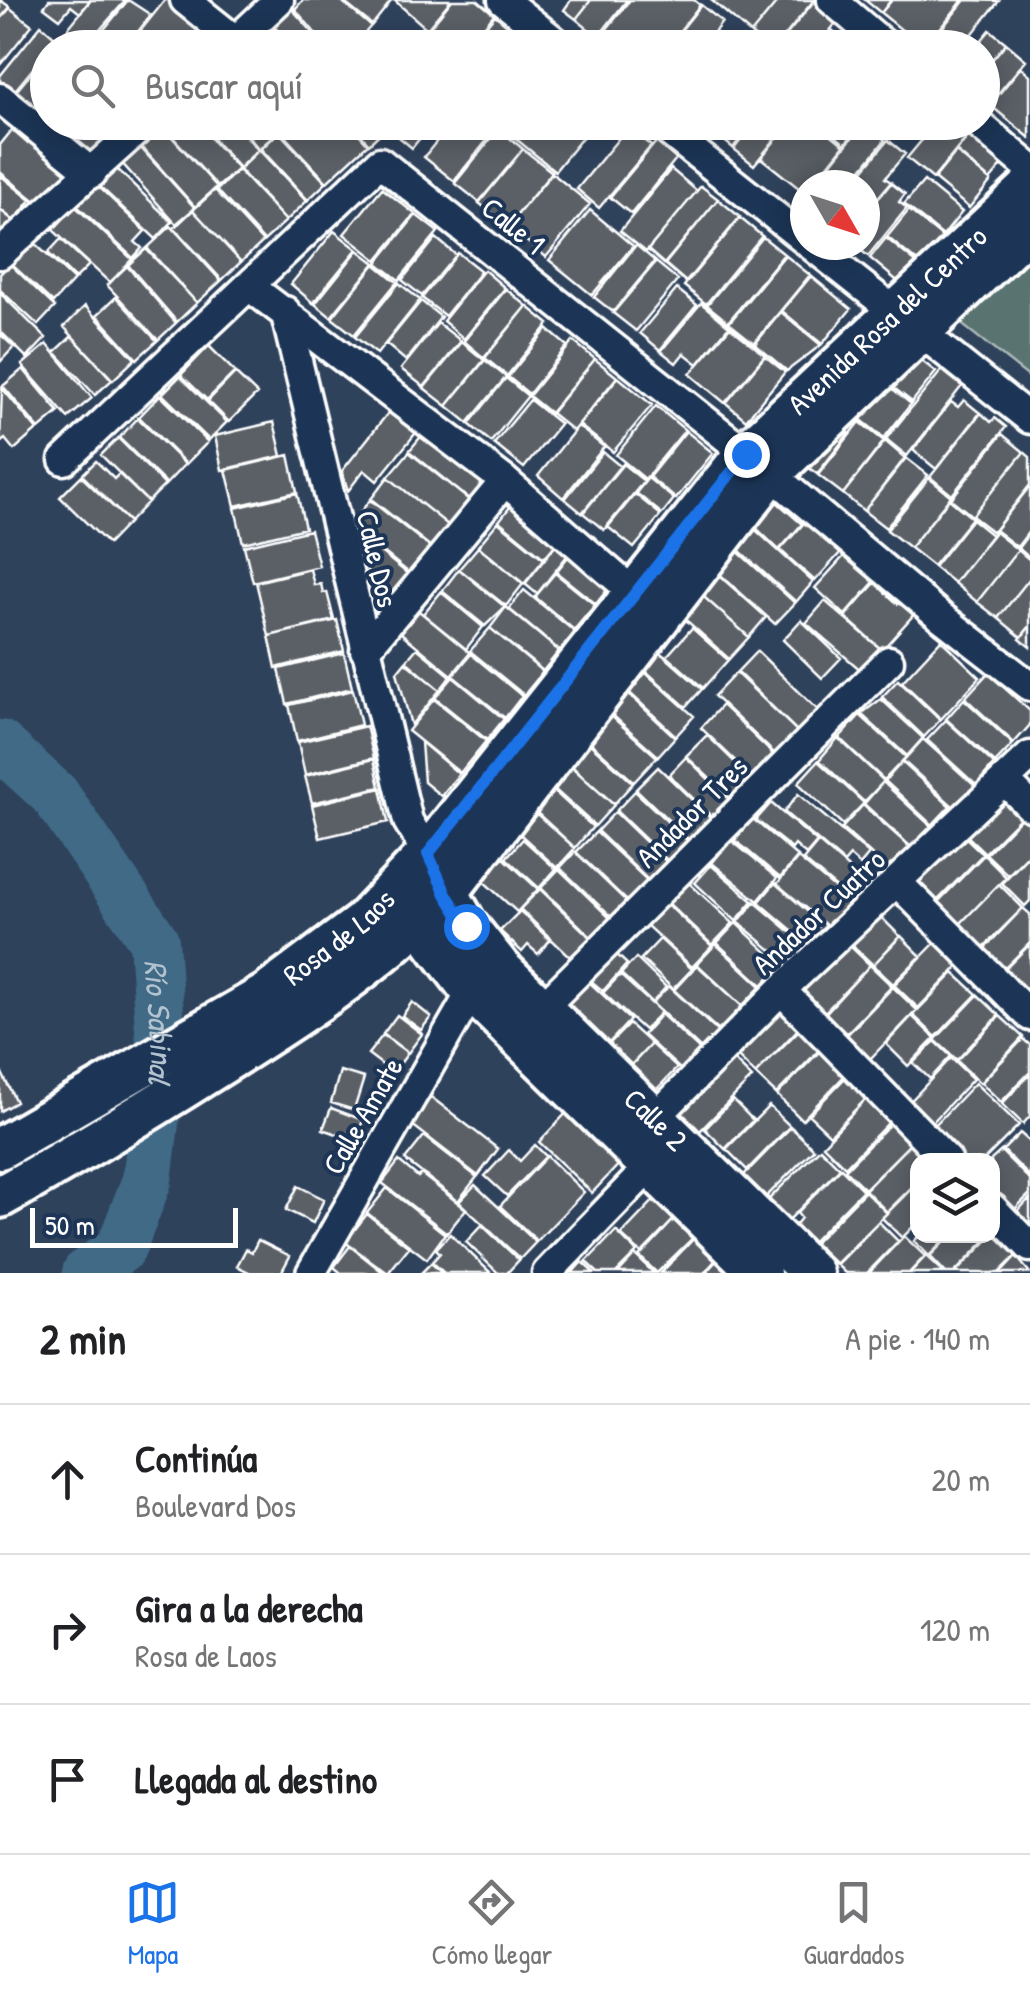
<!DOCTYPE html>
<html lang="es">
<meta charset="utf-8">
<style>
:root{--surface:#fff;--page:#f2f2f2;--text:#202124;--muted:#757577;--line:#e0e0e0;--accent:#1a73e8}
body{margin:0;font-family:"Patrick Hand",sans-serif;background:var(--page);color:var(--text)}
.controls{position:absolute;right:30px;bottom:30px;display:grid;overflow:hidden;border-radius:20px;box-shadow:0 5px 25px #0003}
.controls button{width:90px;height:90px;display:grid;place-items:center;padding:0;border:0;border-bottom:2px solid var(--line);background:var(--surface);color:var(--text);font:50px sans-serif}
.compass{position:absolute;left:790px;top:170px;width:90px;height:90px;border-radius:50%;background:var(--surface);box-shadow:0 5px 25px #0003;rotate:129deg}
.scale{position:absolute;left:30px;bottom:25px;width:208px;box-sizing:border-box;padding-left:10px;border:5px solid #fff;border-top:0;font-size:28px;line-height:35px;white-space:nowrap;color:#fff;-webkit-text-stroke:8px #1d3557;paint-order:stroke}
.stop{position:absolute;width:30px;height:30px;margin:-22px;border:8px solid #1a73e8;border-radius:50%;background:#fff}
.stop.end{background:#1a73e8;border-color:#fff;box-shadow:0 2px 10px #0008}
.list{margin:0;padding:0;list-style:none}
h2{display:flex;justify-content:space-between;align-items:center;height:130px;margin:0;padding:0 40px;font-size:42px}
h2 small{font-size:32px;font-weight:400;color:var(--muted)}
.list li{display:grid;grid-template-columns:65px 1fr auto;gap:30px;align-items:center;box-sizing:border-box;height:150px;padding:0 40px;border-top:2px solid var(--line)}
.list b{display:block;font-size:38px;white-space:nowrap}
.list p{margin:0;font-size:32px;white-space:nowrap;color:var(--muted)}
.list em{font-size:32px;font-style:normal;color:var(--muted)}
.icon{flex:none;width:55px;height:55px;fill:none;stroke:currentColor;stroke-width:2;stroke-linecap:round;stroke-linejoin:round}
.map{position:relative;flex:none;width:1030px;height:1273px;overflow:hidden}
.search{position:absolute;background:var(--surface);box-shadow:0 5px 25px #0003;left:30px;right:30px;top:30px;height:110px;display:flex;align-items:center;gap:25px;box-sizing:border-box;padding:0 35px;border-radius:55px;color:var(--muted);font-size:38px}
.sheet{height:580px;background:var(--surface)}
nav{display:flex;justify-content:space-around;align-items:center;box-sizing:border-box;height:140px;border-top:2px solid var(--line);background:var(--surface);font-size:28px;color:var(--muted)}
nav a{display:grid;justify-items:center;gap:5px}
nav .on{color:var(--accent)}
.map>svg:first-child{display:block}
</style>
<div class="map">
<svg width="1030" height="1273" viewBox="0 0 1030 1273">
<rect width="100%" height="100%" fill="#2f425c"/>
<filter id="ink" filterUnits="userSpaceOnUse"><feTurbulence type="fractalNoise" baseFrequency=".01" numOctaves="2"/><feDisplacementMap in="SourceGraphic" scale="20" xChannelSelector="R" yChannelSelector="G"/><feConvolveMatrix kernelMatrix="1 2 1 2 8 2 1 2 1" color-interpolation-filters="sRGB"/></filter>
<g filter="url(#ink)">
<path fill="#587370" stroke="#acb9b8" stroke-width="2.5" d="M1030 245V378L955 319Z"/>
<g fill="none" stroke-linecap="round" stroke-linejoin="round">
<path stroke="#3f6a86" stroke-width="50" id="s1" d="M0 745 55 795 154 941 162 1058 147 1180 121 1248 87 1273"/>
</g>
<path fill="#5a6066" stroke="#fff" stroke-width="2.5" d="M0 0 10 7 0 19Z
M49 0H90L80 13 71 6 60 19 44 7Z
M91 0H126L84 48 65 32Z
M128 0 151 15 125 48H89Z
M165 0H171L215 36 203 48H154L138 34Z
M303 0H340L371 26 352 48H328L295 9Z
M341 0H392L372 25Z
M394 0H451L427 29Z
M452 0H477L494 14 466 48H413Z
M591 0 576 19 564 10 571 0Z
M591 0H627L598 37 576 19Z
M630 0H694L700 5 666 48H608L598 40Z
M711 0H779L751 34Z
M779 0H814L775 48H768L751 34Z
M815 0 840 18 816 48H776Z
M865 0H891L881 13Z
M892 0H963L924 48 881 13Z
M965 0 999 1 961 48H926Z
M701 5 722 22 702 48H667Z
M10 8 32 25 0 65V20Z
M292 9 316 36 302 48H293L273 25Z
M495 15 517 33 505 48H468Z
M41 25 57 39 12 94 0 84V76Z
M271 26 290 48H251L249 46Z
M832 30 852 48H818Z
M990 30 1006 43 982 71V48H975Z
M715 32 734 48H702Z
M525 34 541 48H514Z
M1006 43 1026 60 990 103 982 96V72Z
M48 53V99L36 113 13 95Z
M1021 67 1030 75V138L990 105Z
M48 100V122H62L56 130 36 114Z
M64 122H120L91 158 57 131Z
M165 122H196L238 169 218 187 162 125Z
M198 122H234L258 150 239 168Z
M236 122H273L280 130 259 149Z
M290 122H348L368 144 327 182 280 131Z
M350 122H379L385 129 369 144Z
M381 122H433L412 148Z
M452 122H481L493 133 454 181 424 157Z
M482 122H516L507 133 499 126 494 132Z
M528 122H595L555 171 515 138Z
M715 122H753L733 148 710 129Z
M755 122H789L754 165 734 149Z
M790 122H816L844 145 812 185H805V193L761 158Z
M818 122H847L856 130 845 144Z
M872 122H904L890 138Z
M937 122H969L975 127 933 179 907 158Z
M864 123 885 140 849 185H814Z
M161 125 217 187 195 207 140 145Z
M628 127 651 146 599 208 577 189Z
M976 128 1010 156 990 180 956 151Z
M499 129 523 149 479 202 455 183Z
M12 130 27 143 31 138 71 171 38 203 0 172V145Z
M279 132 326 183 308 200 261 149Z
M888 140 905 154 885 178 891 182 865 213V185H851Z
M656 142 676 159 631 214 610 197Z
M139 146 195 208 176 224 121 162Z
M523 149 552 172 508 226 479 203Z
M259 150 307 201 286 221 239 169Z
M956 152 991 181 969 208 934 179Z
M113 165 172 222 156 239 96 183Z
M671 169 697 191 646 252 620 231Z
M238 170 286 221 264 241 217 190Z
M552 173 590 204 546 257 508 226Z
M0 175 31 200 14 221 0 209Z
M924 181 962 212 943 236 904 204Z
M891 183 905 194 899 202 907 208 868 256 854 245H865V215Z
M96 184 145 231 135 242 142 248 133 258 76 205Z
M701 186 718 199 664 264 648 250Z
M382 188 415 214 377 260 344 234Z
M215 190 263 242 241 262 193 210Z
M718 199 740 217 686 282 665 264Z
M75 206 132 259 110 283 53 230Z
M0 210 14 221 0 238Z
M193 210 241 262 222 280 174 228Z
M590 210 633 246 592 295 549 260Z
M909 210 942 237 920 264 887 237Z
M416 215 438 232 399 280 377 263Z
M740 218 762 236 706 304 684 286Z
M171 226 221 281 197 303 147 248Z
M334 231 357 249 313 303 291 284Z
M763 237 784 254 728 322 707 305Z
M436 238 456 255 422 296 402 280Z
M886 238 919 265 902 285 870 258Z
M61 239 89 265 75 279 48 253Z
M31 240 74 280 53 303 10 263Z
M636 245 655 261 613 312 594 297Z
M146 249 197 303 177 322 128 265Z
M358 250 375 263 331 317 315 304Z
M458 253 481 271 445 316 422 298Z
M785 255 810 275 754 343 729 323Z
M656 262 678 280 636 331 613 313Z
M10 264 55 307 38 325 0 290V274Z
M375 264 397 282 354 335 332 318Z
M127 266 176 323 158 340 107 285Z
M484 270 505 288 464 339 443 321Z
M811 276 851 309 822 344 782 311Z
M399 283 420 300 377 354 355 337Z
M506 289 527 306 484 358 464 341Z
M677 289 697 305 660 350 640 333Z
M0 293 46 338 27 358 0 331Z
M116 297 157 341 137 359 97 315Z
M421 301 441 317 406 361 386 344Z
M701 303 729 326 698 364 684 353 676 363 661 351Z
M85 306 135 359 113 380 64 327Z
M527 306 549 324 507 376 485 358Z
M781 312 821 345 787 371 755 344Z
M438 323 461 341 424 387 401 369Z
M730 327 765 355 725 403 690 374Z
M547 329 567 346 529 394 508 377Z
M0 334 14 347 0 362Z
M72 336 112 380 95 395 55 352Z
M573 341 595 359 550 413 529 396Z
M462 342 484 360 447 406 424 388Z
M47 344 92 398 68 418 22 365Z
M209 346 235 372 207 400 181 375Z
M913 354 936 372 912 402 882 379Z
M765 356 785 372 746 420 726 403Z
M595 359 617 377 573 431 551 413Z
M485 360 506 377 468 423 447 406Z
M23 369 59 412 39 429 3 386Z
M942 370 962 386 907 456 886 439Z
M235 373 257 394 229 422 208 401Z
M180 376 227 422 209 440 162 394Z
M618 377 652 405 613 452 579 425Z
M506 378 528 396 491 442 469 424Z
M882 380 911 404 884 438 855 415Z
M2 388 37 430 14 450 5 439 0 443Z
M160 395 208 442 186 464 139 417Z
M530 400 560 424 524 468 494 444Z
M964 400 980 413 936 469 913 450 951 402 958 407Z
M656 406 685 430 645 479 616 455Z
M392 408 419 429 377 481 364 470 348 491 342 471Z
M981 413 991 422 995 418 1006 427 952 495 930 477Z
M138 418 185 464 166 484 119 438Z
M832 419 849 433 817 474 800 461Z
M274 422 282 456 222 470 215 436Z
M860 422 884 441 843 494 818 475Z
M578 426 604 447 563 498 538 476Z
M428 428 492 480 474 503 409 451Z
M686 431 713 453 676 499 649 477Z
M1002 434 1024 452 972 516 951 499Z
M118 438 165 485 148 502 101 455Z
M885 441 905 458 864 511 843 494Z
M409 452 474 504 453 529 388 477Z
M603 452 620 466 582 513 565 499Z
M1024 452 1030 457V485L993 532 972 516Z
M289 455 297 492 235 506 226 470Z
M906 458 928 475 886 528 864 511Z
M96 461 114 479 119 474 148 502 129 522 82 475Z
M623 464 644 481 604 530 583 513Z
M81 476 129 522 108 544 60 497Z
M388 477 453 529 436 551 371 499Z
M648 478 674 499 662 514 636 493Z
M929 478 951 496 910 548 887 530Z
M1030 486V530L1017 547 995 530Z
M297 493 305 528 243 543 235 508Z
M635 494 661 515 634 548 608 527Z
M949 499 972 518 933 566 910 548Z
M370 500 435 551 414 577 350 525Z
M766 502H777L802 524 779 550 749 521Z
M513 503 559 540 544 558 499 521Z
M972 519 992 535 954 583 934 567Z
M498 522 544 559 524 584 478 546Z
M805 522 840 553 815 581 780 550Z
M748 523 813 582 796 602 730 542Z
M310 530 319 566 253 582 244 546Z
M995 532 1018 550 977 602 954 583Z
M1030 532V558L1018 548Z
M562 537 574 547 537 594 525 584Z
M363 538 413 578 379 615 360 543Z
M478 547 523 584 506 606 459 569Z
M575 548 615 580 596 604 556 572Z
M734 548 795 603 775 624 714 569Z
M1018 550 1030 560V578L998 618 977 602Z
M844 556 874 582 845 615 815 588Z
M310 569 314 585 321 584 323 593 327 592 334 620 269 636 256 582Z
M459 569 505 607 485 626 442 591Z
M713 570 766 617 749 637 696 590Z
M555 573 595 605 574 630 535 597Z
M1030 578V626L1021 637 998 618Z
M875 583 898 604 902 600 916 612 882 650 845 617Z
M524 590 575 632 560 651 509 609Z
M696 590 749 637 729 659 676 611Z
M441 592 483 627 466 649 423 614Z
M825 601 882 650 863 672 806 623Z
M506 607 559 651 543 671 490 628Z
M419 611 470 653 452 675 401 633Z
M337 620 344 651 276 668 269 636Z
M801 620 841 658 822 678 783 640Z
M1030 626V647L1020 639Z
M490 628 543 672 524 695 470 651Z
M692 628 728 660 703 688 667 656Z
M941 640 980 677 941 719 902 682Z
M654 647 702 689 686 707 638 664Z
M417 648 451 676 440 690 406 661Z
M757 651 819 711 798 732 737 672Z
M344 653 352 688 287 704 279 669Z
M471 654 522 696 505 718 453 676Z
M405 662 440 690 411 725 397 672Z
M637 665 694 716 676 736 620 684Z
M736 673 798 732 776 755 714 696Z
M988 673 1030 711V725L1014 743 965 698Z
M453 677 504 719 487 740 435 698Z
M898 680 940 720 924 737 882 697Z
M619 685 675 737 658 756 601 705Z
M353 690 361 725 297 741 289 705Z
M434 699 486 741 460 773 408 731Z
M881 699 923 738 907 756 861 714Z
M964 699 1013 744 995 763 946 719Z
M722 705 773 754 751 776 701 728Z
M600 706 657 757 634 782 578 731Z
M860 715 906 757 884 780 839 738Z
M946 720 994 764 976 785 927 740Z
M366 726 374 758 305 775 298 742Z
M577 732 633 783 614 804 558 754Z
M707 735 750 777 730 798 686 756Z
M838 738 884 781 864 802 819 760Z
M923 739 975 786 955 808 903 761Z
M421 742 459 774 441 796 424 782Z
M686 757 729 799 712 817 669 775Z
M374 759 380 787 312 803 305 776Z
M563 759 614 805 595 826 544 780Z
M818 761 864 803 843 825 798 783Z
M902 762 950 806 932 825 885 781Z
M658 767 711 818 689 840 636 789Z
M543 781 593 827 575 848 524 801Z
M883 782 931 826 912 848 864 804Z
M381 788 388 822 320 838 312 805Z
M1006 788 1028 810 985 853 963 832Z
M635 791 688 841 669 862 616 811Z
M798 794 869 854 860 865 850 856 844 863 784 812Z
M771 803 817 842 806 855 795 845 792 849 756 820Z
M863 805 911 848 890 872 842 828Z
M529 807 575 848 557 868 511 826Z
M1028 811 1030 853 1008 875 986 854Z
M615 812 668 863 650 882 597 831Z
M753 819 798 857 780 878 735 840Z
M959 831 983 854 935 903 912 881Z
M596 832 649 882 629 903 576 852Z
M523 839 556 869 539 888 506 858Z
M731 840 777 878 758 901 712 863Z
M818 842 867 884 852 901 803 860Z
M491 846 538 889 517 912 470 869Z
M575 852 626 901 611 917 560 868Z
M1030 854V901L1025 906 1002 883Z
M984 855 1006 877 958 926 936 904Z
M798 858 850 901 828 927 777 884Z
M711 865 753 901 736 921 695 883Z
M559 869 610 918 591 937 541 888Z
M688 882 733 923 712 945 668 903Z
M775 883 821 923 806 942 759 902Z
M999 884 1023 908 982 949 958 926Z
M540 889 591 938 571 958 520 909Z
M755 902 805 944 788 964 738 922Z
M667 904 712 946 692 967 647 926Z
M1023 908 1030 914V943L1003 970 983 950Z
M520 911 550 940 538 954 528 945 522 952 500 931Z
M878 914 900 936 873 965 850 943Z
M736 923 781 965 762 985 717 943Z
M901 936 921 956 893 984 873 965Z
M660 939 692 969 673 989 641 959Z
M847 943 870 965 821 1016 798 994Z
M935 943 959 966 918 1008 894 985Z
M716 944 761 986 742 1006 697 964Z
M1030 944V990L1027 993 1004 970Z
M615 953 627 964 603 991 590 980Z
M636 958 666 987 652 1003 621 974Z
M697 965 742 1006 719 1031 674 990Z
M870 965 892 986 843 1037 822 1017Z
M954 973 977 994 936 1037 913 1015Z
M620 975 661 1012 644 1030 603 993Z
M587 980 630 1020 608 1044 565 1004Z
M669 986 718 1032 702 1050 652 1003Z
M893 987 917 1010 868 1061 844 1038Z
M978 995 999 1015 957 1060 935 1040Z
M412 1002 431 1017 421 1030 402 1016Z
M780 1006 801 1026 755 1074 734 1053Z
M661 1014 701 1051 682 1071 643 1035Z
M397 1015 422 1034 408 1053 383 1034Z
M912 1016 935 1038 908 1066 886 1044Z
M1000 1016 1023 1037 980 1083 957 1061Z
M629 1024 651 1044 631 1065 609 1044Z
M802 1027 822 1047 776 1094 755 1074Z
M383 1035 408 1053 393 1073 368 1054Z
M1023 1039 1030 1045V1072L1001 1102 981 1083Z
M935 1041 951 1056 930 1079 913 1063Z
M651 1044 677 1068 655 1091 629 1068Z
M823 1048 848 1072 802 1120 777 1095Z
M731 1057 752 1078 700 1131 679 1110Z
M951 1058 973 1079 928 1127 906 1106Z
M340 1071 364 1078 354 1110 331 1103Z
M2 1073 16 1102 0 1111V1075Z
M1030 1074V1116L1023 1124 1002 1104Z
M845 1078 866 1099 830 1135 809 1115Z
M975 1083 1019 1125 984 1160H964L931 1129Z
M431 1097 498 1149 478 1176 411 1124Z
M866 1099 889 1122 845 1167 823 1145Z
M733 1100 753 1120 725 1149 705 1129Z
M769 1106 790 1126 747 1170 726 1149Z
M331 1108 363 1120 356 1141 323 1129Z
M569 1110 622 1161 592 1193 539 1142Z
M890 1124 910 1144 865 1189 845 1170Z
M791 1127 814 1149 764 1199 742 1177Z
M1020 1133 1030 1142V1177L1003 1150Z
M424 1136 477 1177 458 1201 405 1160Z
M910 1144 927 1160H918V1181L887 1212 865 1190Z
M535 1145 546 1156 507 1196 485 1176 509 1150 520 1161Z
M820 1148 840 1168 787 1222 766 1202Z
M1001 1151 1030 1180V1194L1011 1213 992 1194 991 1160Z
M547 1156 584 1192 537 1241 500 1206Z
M399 1161 418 1177 421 1174 466 1209 447 1233 382 1183Z
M841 1168 863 1190 810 1244 793 1228 801 1218 797 1213Z
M918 1182V1222L902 1238 882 1218Z
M475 1185 536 1242 520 1259 459 1202Z
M298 1186 324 1199 313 1223 286 1210Z
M387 1188 445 1234 427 1259 367 1213Z
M865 1191 887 1213 836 1264 814 1243Z
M660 1194 680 1213 642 1254 621 1235Z
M1030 1198V1233L1013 1216Z
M680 1213 699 1232 657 1273 639 1256Z
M367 1214 409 1247 388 1273 345 1242Z
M879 1222 898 1241 867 1273H845L837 1265Z
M482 1225 519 1260 507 1273H498L466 1242Z
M616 1231 637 1252 616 1273H598L586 1262Z
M700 1232 722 1253 704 1273H661Z
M450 1234 491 1273H444L432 1262 440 1253 436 1249Z
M994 1234 1016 1256 999 1273H955Z
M904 1236 925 1256 909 1273H869Z
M919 1236H949L929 1256 914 1241Z
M950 1236H990L954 1273H946L930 1256Z
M258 1240 290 1256 281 1273H251L237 1266 246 1249 252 1252Z
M350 1246 384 1273H341L334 1267Z
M635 1255 654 1273H618Z
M721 1256 739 1273H705Z
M926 1256 944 1273H910Z
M1016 1256 1030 1273H1000Z
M582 1262 594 1273H572Z
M431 1263 442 1273H421Z"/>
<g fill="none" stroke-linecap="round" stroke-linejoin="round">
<g stroke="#fff" stroke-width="35">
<path id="street" d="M185 0 235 40
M503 0 563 48
M832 0 888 48
M228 48 279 0
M0 98 92 173
M657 122 805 240
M976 122 1030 168
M811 245 1030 419
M0 254 146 122
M249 286 505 481 634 593
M285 311 408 821 428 854
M64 460 380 162 746 453 940 616 1030 686
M365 650 505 481
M1005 781 1030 806
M897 882 1030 1016
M781 990 947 1160
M542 1008 889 661
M655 1118 781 990 1030 756
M992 1208 1030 1247
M311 1273 472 991
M547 1273 661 1155"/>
</g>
<g stroke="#fff" stroke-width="48">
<g id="secondary">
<path id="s2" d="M436 873 466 925 501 969 812 1273"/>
<path d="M412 896 436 944 472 991 760 1273"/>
<path id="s3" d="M0 1148 267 994 362 923 428 854 746 453 1030 187"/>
<path d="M0 1197C74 1156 144 1113 215 1068 301 1014 375 967 446 894L770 474 1030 227"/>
</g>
</g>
<use href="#street" stroke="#1d3557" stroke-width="28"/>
<use href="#secondary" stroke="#1d3557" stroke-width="40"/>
</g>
</g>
<g fill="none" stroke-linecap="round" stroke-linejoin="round" filter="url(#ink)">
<path stroke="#1a73e8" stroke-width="12" d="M466 926 446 894 428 854 746 454"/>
</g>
<g text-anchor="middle" stroke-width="8" stroke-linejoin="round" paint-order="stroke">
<g font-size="30" fill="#fff" stroke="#1d3557">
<text transform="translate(513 226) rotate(39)" y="10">Calle 1</text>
<text dy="10" stroke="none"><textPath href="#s3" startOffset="1228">Avenida Rosa del Centro</textPath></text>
<text transform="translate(377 559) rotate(77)" y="10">Calle Dos</text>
<text transform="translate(692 812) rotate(-45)" y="10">Andador Tres</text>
<text transform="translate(819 912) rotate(-43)" y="10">Andador Cuatro</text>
<text dy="10" stroke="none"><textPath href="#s3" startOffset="400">Rosa de Laos</textPath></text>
<text transform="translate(363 1116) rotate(-60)" y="10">Calle Amate</text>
<text dy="10" stroke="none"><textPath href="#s2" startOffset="332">Calle 2</textPath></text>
</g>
<g font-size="32" font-style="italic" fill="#b2c3cf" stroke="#1d3557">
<text dy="11" stroke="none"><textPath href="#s1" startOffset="332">Río Sabinal</textPath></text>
</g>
</g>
</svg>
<div class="controls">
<button><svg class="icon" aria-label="layers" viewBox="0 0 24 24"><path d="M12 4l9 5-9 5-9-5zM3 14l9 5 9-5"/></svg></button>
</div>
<svg class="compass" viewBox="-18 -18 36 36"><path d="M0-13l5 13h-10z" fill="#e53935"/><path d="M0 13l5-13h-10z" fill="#757577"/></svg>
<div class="scale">50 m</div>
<div class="stop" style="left:466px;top:926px"></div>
<div class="stop end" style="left:746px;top:454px"></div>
<div class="search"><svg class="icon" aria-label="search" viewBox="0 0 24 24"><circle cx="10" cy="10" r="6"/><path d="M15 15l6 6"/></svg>Buscar aquí</div>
</div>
<section class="sheet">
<h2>2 min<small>A pie · 140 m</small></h2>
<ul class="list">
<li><svg class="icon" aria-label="ahead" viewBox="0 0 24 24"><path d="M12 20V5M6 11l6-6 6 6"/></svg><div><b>Continúa</b><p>Boulevard Dos</p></div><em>20 m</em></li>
<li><svg class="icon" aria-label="right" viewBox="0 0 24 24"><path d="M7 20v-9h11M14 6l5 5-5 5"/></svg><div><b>Gira a la derecha</b><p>Rosa de Laos</p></div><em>120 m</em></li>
<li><svg class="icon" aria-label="arrive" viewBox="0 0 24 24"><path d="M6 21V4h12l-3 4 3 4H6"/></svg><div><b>Llegada al destino</b></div></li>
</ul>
</section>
<nav>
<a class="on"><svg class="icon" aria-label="map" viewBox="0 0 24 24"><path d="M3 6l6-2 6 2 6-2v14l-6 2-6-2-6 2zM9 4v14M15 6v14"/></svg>Mapa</a>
<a><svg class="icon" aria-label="directions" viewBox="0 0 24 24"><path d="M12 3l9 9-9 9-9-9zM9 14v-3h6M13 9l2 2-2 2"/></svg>Cómo llegar</a>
<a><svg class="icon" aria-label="saved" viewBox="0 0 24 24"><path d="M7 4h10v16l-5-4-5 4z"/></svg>Guardados</a>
</nav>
